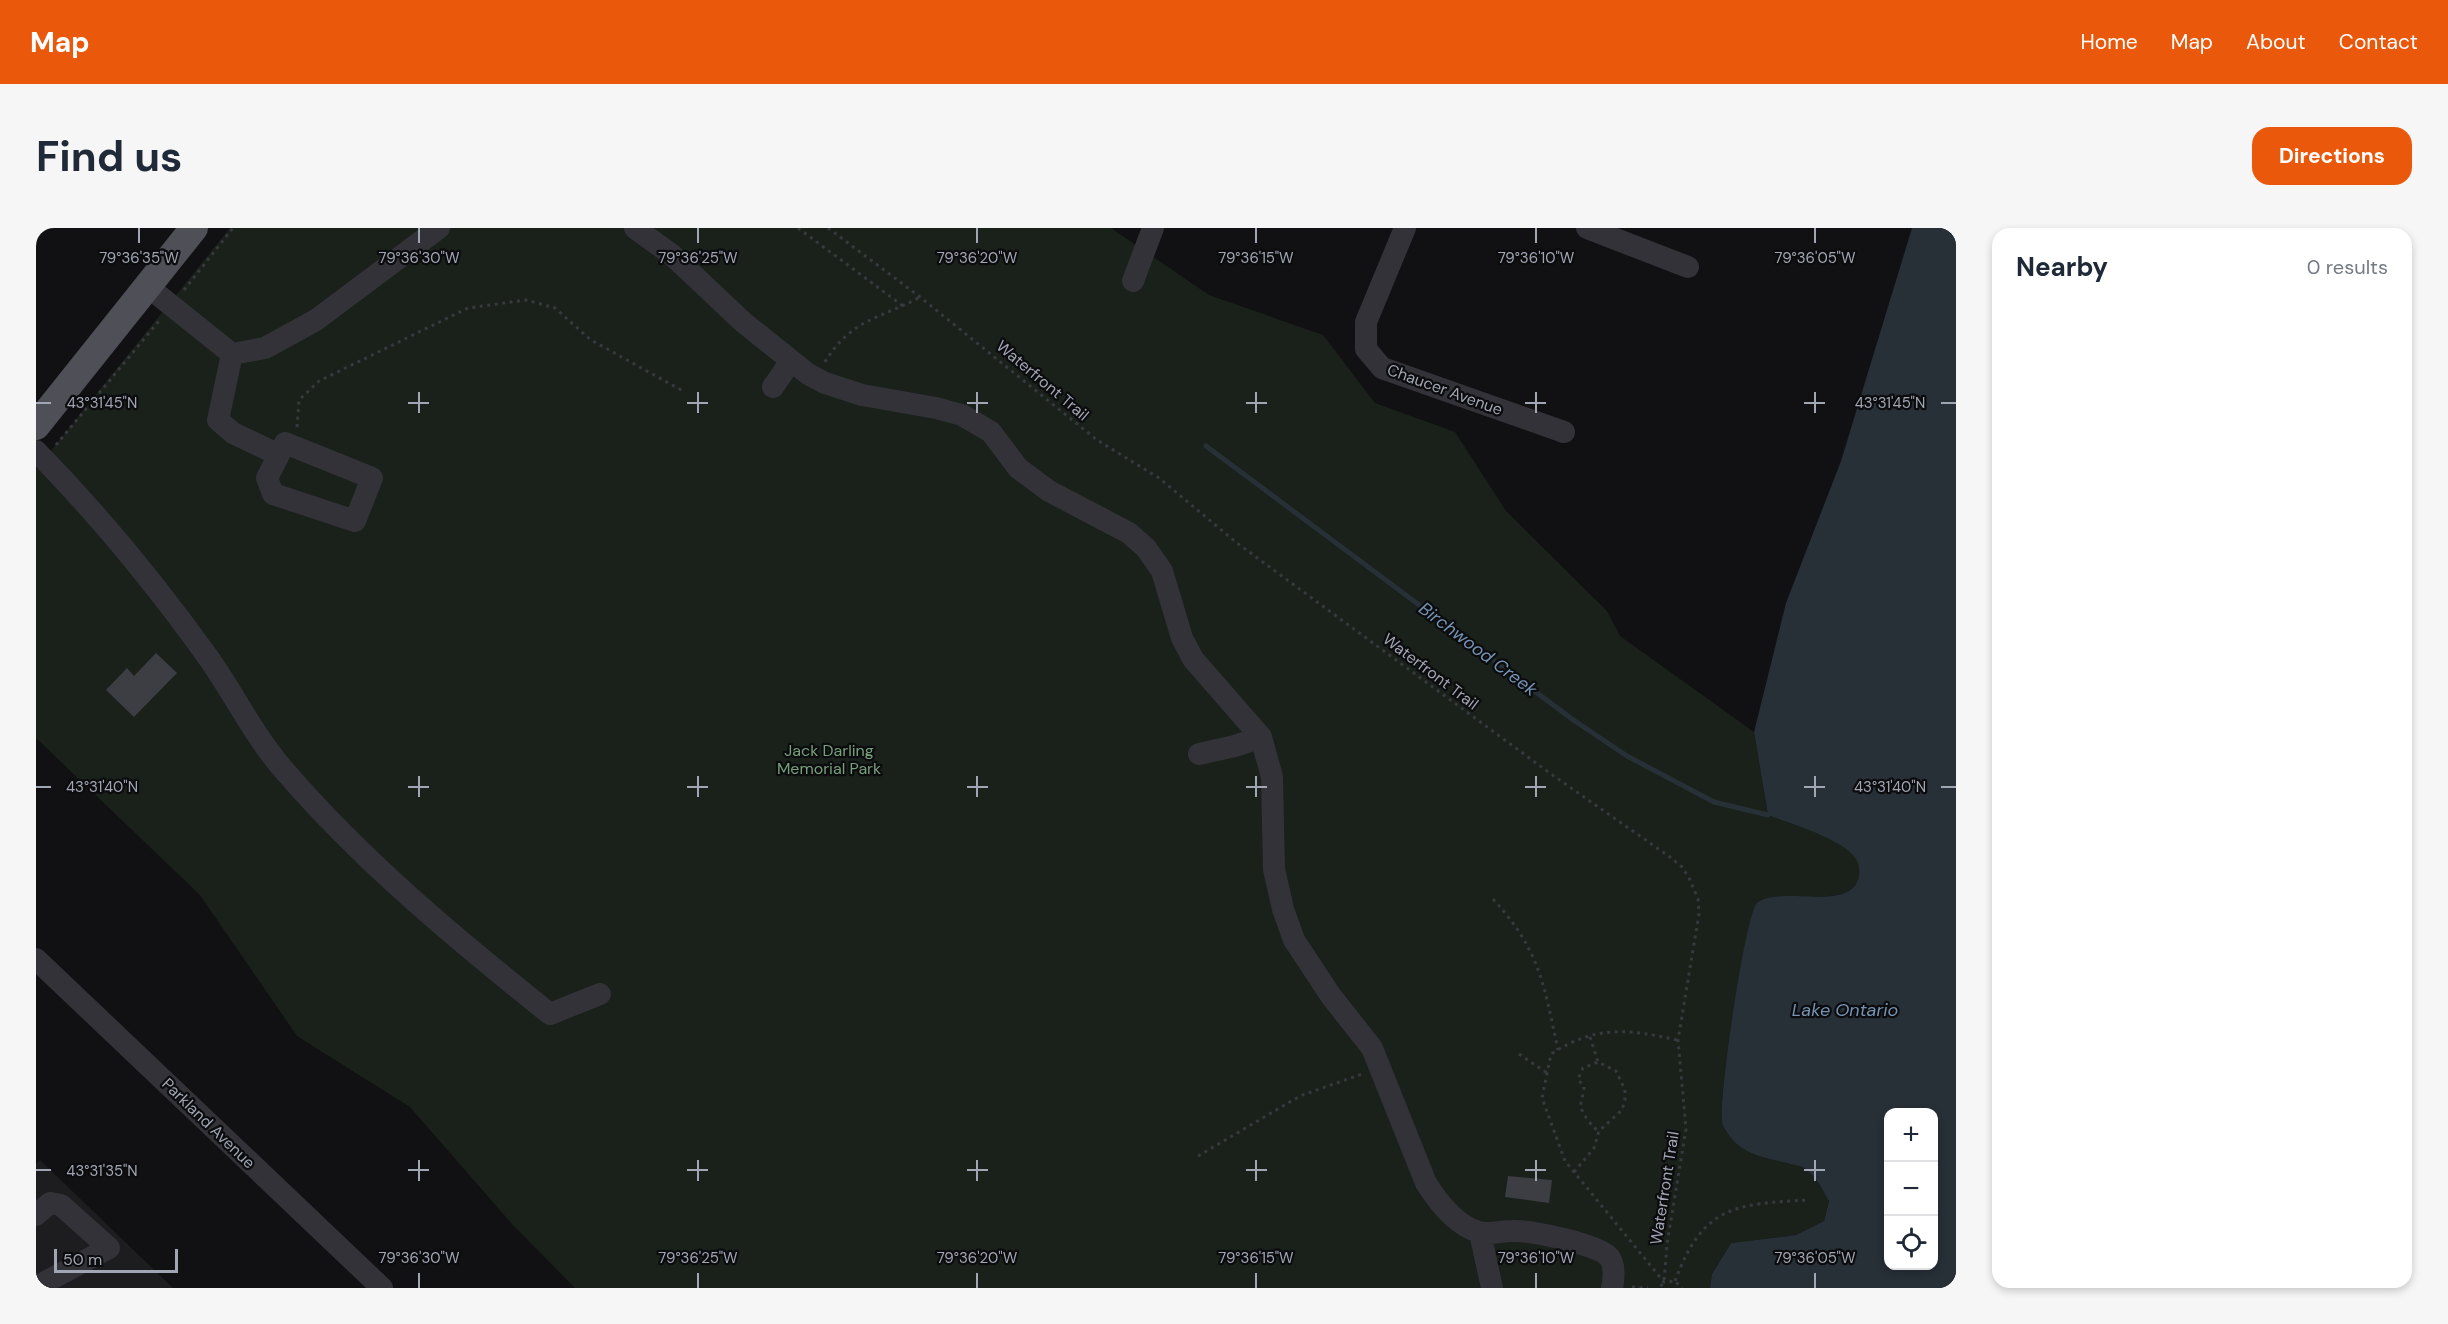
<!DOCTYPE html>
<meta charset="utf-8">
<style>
:root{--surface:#fff;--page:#f6f6f7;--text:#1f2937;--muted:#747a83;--line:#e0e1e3;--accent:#ea580c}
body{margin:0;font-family:"DM Sans",sans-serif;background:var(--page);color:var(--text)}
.controls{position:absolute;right:18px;bottom:18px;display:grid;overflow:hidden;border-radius:12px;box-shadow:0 3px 9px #0003}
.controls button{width:54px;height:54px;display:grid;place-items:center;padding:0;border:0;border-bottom:2px solid var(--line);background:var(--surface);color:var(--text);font:30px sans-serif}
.scale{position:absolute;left:18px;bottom:15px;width:124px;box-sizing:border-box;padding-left:6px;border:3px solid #a1a6b4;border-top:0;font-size:16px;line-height:21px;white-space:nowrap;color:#a1a6b4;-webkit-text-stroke:4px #0c0c0e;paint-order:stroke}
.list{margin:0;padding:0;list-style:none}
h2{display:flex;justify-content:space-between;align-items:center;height:78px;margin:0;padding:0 24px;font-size:26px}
h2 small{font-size:20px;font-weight:400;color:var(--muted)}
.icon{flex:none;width:33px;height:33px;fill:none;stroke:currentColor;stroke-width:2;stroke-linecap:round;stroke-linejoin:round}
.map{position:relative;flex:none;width:1920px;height:1060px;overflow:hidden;border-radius:18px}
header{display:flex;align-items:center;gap:36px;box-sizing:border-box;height:84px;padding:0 30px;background:var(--accent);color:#fff}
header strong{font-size:28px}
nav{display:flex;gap:33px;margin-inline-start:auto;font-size:21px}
.intro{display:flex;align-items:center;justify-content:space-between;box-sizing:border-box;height:144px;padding:0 36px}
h1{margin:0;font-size:42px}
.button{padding:15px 27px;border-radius:18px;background:var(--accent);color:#fff;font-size:21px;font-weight:700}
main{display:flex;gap:36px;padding:0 36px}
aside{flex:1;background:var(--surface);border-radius:18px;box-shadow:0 3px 9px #0003}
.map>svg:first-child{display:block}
</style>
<header>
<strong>Map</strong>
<nav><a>Home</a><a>Map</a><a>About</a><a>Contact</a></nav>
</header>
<div class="intro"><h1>Find us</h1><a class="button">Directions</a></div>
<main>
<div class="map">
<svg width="1920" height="1060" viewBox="0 0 1920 1060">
<rect width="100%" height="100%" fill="#111113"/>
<path fill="#1d1d20" d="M4 932 137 1060H0V936Z"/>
<path fill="#19211a" d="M194 0H1075L1173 67 1287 107 1339 175 1419 204 1470 283 1571 383 1584 408 1718 504 1732 587C1754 596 1816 612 1823 635 1839 688 1742 658 1722 675 1709 687 1682 872 1686 894 1686 898 1690 902 1692 906 1705 926 1729 930 1751 935 1756 936 1764 937 1768 940 1779 947 1787 962 1793 972L1788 993 1760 1007 1695 1015 1676 1046 1674 1060H539L476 996 374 879 261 808 164 667 0 510V241Z"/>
<path fill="#272f37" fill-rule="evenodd" d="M1876 0H1920V1060H1674L1676 1046 1695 1015 1760 1007 1788 993 1793 973C1787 962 1779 947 1768 940 1764 937 1756 937 1751 935 1729 930 1705 926 1692 906 1690 902 1686 898 1686 894 1682 872 1709 687 1721 675 1744 655 1828 690 1823 639 1821 614 1754 596 1732 587L1718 504 1750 375 1805 233ZM1852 884H1898V1038H1852Z"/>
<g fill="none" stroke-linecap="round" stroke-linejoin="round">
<path stroke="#272f37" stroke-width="5" d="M1170 218 1536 491 1591 528 1678 574 1732 587"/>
</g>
<path fill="#3d3e43" d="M120 425 141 445 98 489 70 462 91 440 98 448Z
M1472 948 1516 952 1513 975 1469 969Z"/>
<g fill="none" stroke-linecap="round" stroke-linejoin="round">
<path stroke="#38393f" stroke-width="3" stroke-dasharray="3 4.5" stroke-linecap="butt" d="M762 0 867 78
M792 0 884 69 1061 212 1123 250 1201 315 1515 546 1634 629 1646 639 1654 652 1662 671 1663 686 1642 812 1650 901 1631 1016 1628 1054 1623 1060
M148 62 197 0
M789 134C816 90 844 91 884 69
M261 199 263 172 283 153 432 80 490 72 519 80 555 112 647 163
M20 217 123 93
M1457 671C1504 722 1508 757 1522 822
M1554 809 1562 834
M1641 812C1592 801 1560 797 1515 826L1506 870 1529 933 1628 1054 1639 1053 1646 1060
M1483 826 1511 845
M1162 928 1264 868 1326 846
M1538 944 1558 920 1563 903 1586 882 1589 872V862L1580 843 1562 834 1547 840 1542 851 1548 859C1548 866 1544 873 1545 879 1546 886 1558 901 1563 903
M1639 1053C1667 978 1698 976 1772 972
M1596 1059 1612 1060"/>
<path stroke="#323238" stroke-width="22" d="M599 0 636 27 707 94 772 146 789 155 826 167 900 180 926 187 955 204 982 240 1013 263 1093 305 1110 320 1126 343 1146 410 1157 431 1225 509 1236 549 1238 641 1247 681 1258 712 1295 768 1336 820 1390 955C1402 974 1421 998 1443 1004 1452 1007 1466 1003 1476 1003 1494 1002 1561 1016 1573 1029 1579 1036 1578 1051 1576 1060
M1369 0 1330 94V121L1346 140 1528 204
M1551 0 1652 39
M1097 53 1117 0
M111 58 196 126 229 120 280 92 403 0
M196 126 182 192 197 205 241 226
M737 159 755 133
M249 215 336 250 319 293 237 266 231 250Z
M0 223C64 288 121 358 174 432 199 468 219 509 247 541 326 633 420 711 514 786L564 766
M1163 526 1199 518 1225 509
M0 731 346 1060
M0 987 14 975 25 977 73 1020 0 1059
M1444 1005 1456 1060"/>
<path stroke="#4e4f57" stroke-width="28" d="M0 198 158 0"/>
</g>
<path fill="none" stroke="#a1a6b4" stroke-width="2" d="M103 0V15M383 0V15M662 0V15M941 0V15M1220 0V15M1500 0V15M1779 0V15M383 164V185M662 164V185M941 164V185M1220 164V185M1500 164V185M1779 164V185M0 175H15M372 175H393M651 175H672M931 175H952M1210 175H1231M1489 175H1510M1768 175H1789M1905 175H1920M383 548V569M662 548V569M941 548V569M1220 548V569M1500 548V569M1779 548V569M0 559H15M372 559H393M651 559H672M931 559H952M1210 559H1231M1489 559H1510M1768 559H1789M1905 559H1920M383 932V953M662 932V953M941 932V953M1220 932V953M1500 932V953M1779 932V953M0 942H15M372 942H393M651 942H672M931 942H952M1210 942H1231M1489 942H1510M1768 942H1789M383 1045V1060M662 1045V1060M941 1045V1060M1220 1045V1060M1500 1045V1060M1779 1045V1060"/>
<g text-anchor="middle" stroke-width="4.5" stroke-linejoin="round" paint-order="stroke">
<g font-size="16" fill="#a1a6b4" stroke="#0c0c0e">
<text transform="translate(1007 152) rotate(40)" y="6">Waterfront Trail</text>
<text transform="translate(1409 161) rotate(20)" y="6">Chaucer Avenue</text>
<text transform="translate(1395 443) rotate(37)" y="6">Waterfront Trail</text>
<text transform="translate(173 895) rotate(44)" y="6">Parkland Avenue</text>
<text transform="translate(1628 960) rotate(-81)" y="6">Waterfront Trail</text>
</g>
<g font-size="16" fill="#77a17b" stroke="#0c0c0e">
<text x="793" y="528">Jack Darling<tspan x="793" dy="18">Memorial Park</tspan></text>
</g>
<g font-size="18" font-style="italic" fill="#7593b2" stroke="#0c0c0e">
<text transform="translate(1442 421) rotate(37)" y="6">Birchwood Creek</text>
<text x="1809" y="788">Lake Ontario</text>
</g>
</g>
<g font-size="15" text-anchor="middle" fill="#a1a6b4" stroke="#0c0c0e" stroke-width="4.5" stroke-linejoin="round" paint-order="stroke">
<text x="103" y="35">79°36'35"W</text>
<text x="383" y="35">79°36'30"W</text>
<text x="662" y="35">79°36'25"W</text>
<text x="941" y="35">79°36'20"W</text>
<text x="1220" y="35">79°36'15"W</text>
<text x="1500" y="35">79°36'10"W</text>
<text x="1779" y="35">79°36'05"W</text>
<text x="66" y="180">43°31'45"N</text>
<text x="1854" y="180">43°31'45"N</text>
<text x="66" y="564">43°31'40"N</text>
<text x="1854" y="564">43°31'40"N</text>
<text x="66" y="948">43°31'35"N</text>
<text x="383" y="1035">79°36'30"W</text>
<text x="662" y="1035">79°36'25"W</text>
<text x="941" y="1035">79°36'20"W</text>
<text x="1220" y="1035">79°36'15"W</text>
<text x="1500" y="1035">79°36'10"W</text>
<text x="1779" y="1035">79°36'05"W</text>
</g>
</svg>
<div class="controls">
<button>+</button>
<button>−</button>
<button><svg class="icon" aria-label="locate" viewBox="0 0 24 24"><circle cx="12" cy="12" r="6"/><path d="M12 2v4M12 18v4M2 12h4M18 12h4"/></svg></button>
</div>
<div class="scale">50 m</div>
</div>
<aside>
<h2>Nearby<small>0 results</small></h2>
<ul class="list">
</ul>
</aside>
</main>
